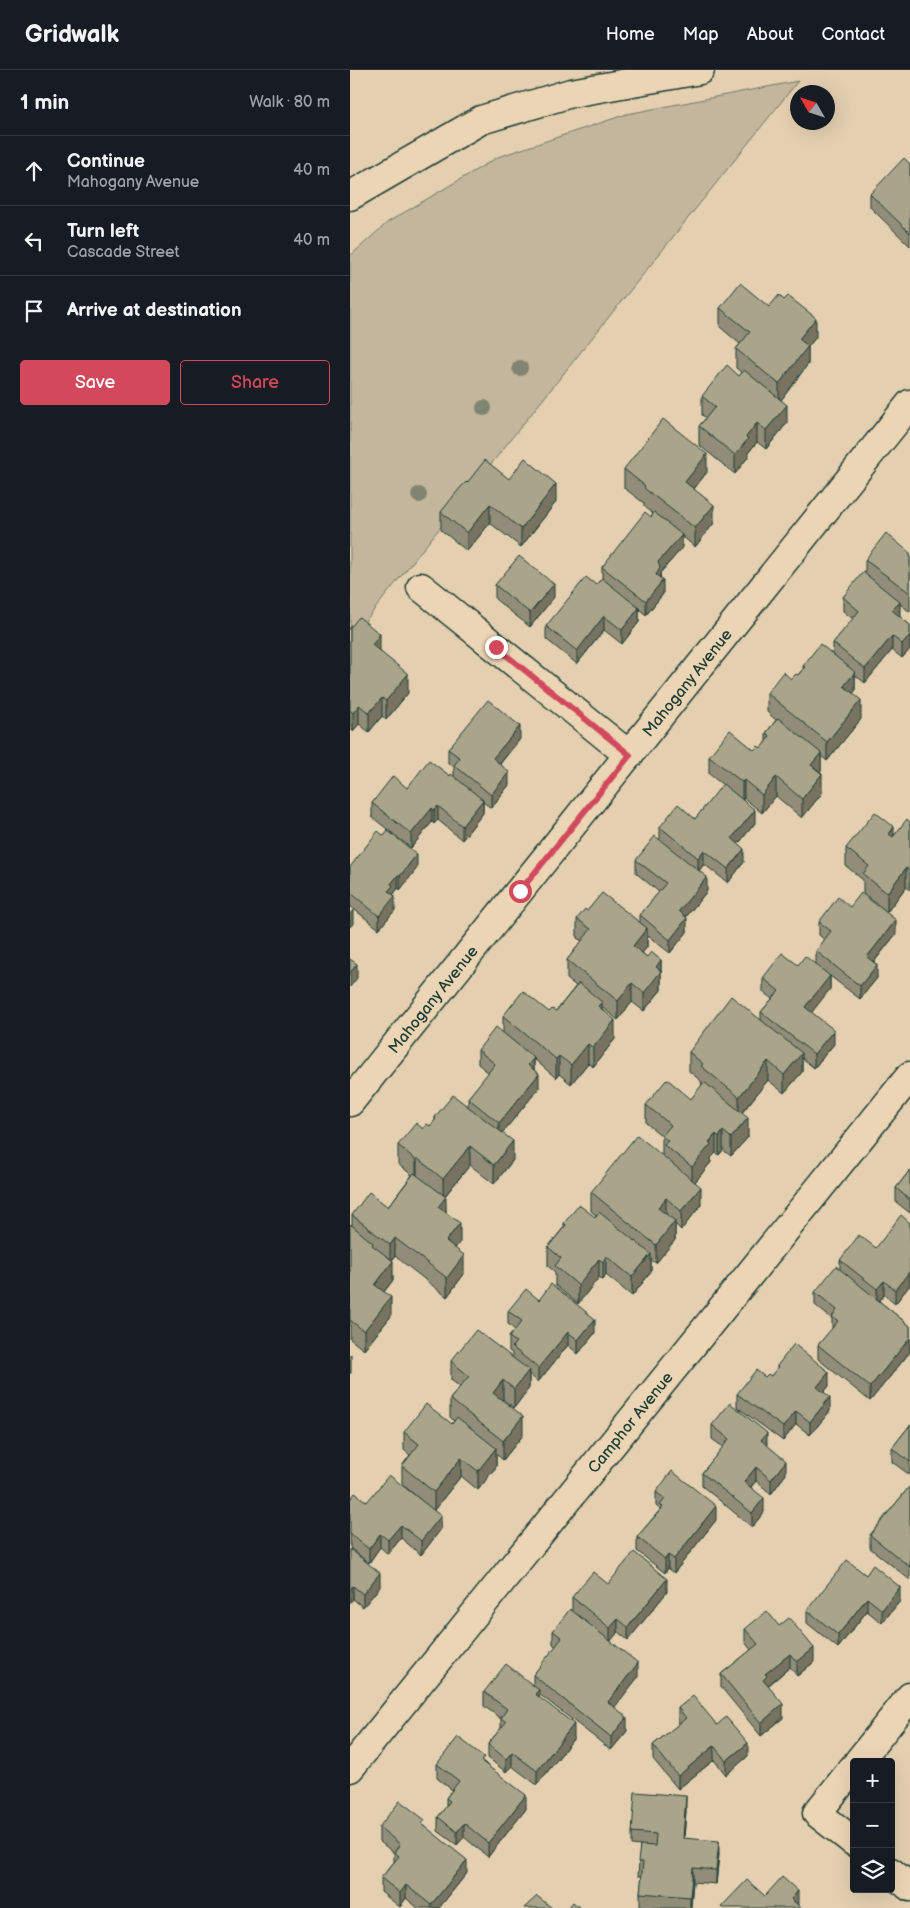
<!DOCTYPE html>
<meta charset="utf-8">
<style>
:root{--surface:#171b24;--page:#20242c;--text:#f1f3f6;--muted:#9ea1a6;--line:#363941;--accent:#d1495b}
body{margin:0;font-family:"Balsamiq Sans",sans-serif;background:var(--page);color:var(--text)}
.controls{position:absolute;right:15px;bottom:15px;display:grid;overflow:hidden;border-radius:5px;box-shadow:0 5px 20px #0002}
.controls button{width:45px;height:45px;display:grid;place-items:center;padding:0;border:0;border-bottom:1px solid var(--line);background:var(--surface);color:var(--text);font:25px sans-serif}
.compass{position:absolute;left:440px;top:15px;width:45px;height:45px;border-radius:50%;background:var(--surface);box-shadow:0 5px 20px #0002;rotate:309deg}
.stop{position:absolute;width:15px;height:15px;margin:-11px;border:4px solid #d1495b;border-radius:50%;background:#fff}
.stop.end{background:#d1495b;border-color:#fff;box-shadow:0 1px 5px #0008}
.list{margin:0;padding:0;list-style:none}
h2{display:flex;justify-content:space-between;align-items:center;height:65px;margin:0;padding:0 20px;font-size:21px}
h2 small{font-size:16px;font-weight:400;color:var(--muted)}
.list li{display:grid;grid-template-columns:32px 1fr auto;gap:15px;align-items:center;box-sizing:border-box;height:70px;padding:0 20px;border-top:1px solid var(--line)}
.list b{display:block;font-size:19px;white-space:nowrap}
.list p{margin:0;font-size:16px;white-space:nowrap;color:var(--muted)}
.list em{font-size:16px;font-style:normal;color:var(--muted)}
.actions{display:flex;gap:10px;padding:15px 20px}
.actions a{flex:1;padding:11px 0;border:1px solid var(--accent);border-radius:5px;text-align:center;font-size:18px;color:var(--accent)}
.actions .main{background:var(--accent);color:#fff}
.icon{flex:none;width:28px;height:28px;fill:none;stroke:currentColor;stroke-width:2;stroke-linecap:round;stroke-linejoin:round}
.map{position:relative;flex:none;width:560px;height:1838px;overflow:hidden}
header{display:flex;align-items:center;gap:30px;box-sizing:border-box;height:70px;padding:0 25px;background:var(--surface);border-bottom:1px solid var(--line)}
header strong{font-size:24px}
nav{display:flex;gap:28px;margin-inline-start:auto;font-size:18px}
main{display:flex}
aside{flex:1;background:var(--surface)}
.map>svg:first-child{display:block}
</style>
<header>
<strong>Gridwalk</strong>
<nav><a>Home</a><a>Map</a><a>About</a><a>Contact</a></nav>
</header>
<main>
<aside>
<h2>1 min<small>Walk · 80 m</small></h2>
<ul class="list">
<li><svg class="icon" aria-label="ahead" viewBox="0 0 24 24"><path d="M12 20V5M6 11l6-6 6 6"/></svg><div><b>Continue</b><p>Mahogany Avenue</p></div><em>40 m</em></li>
<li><svg class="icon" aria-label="left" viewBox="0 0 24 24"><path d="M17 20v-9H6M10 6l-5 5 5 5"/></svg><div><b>Turn left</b><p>Cascade Street</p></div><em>40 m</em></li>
<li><svg class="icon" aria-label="arrive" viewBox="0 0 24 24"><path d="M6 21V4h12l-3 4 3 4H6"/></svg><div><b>Arrive at destination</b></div></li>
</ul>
<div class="actions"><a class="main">Save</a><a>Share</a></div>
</aside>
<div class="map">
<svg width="560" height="1838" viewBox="0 0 560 1838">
<rect width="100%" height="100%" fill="#e4cfb0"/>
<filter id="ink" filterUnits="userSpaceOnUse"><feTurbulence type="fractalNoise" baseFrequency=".02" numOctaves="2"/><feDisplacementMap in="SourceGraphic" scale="10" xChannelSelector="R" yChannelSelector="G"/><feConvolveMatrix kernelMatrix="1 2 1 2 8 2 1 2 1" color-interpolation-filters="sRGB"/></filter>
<g filter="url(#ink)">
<path fill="#c3b69c" stroke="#717a68" d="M448 11 0 570V186L38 152 148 87 277 44Z"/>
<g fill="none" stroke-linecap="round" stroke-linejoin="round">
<g stroke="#1f3d34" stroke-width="31">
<g id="minor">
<path d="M71 517 279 685"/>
<path id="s1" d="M0 1032 560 334"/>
<path d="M508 1692 560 1627"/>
<path d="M504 1697 467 1743 504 1772"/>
<path id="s2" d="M0 1698 560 1006"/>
<path d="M541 1802 560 1817"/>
</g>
</g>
<g stroke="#1f3d34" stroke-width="31">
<path id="motorway" d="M0 126 131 50 221 23 350 0"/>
</g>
<use href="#minor" stroke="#ecd5b5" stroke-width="28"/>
<use href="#motorway" stroke="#ecd5b5" stroke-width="28"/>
</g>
<g fill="#808571">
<circle cx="170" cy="298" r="8"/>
<circle cx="134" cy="338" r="8"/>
<circle cx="69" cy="425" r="8"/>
</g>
<path fill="#928d78" stroke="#1f3d34" d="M560 94V176L520 137V124Z
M419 237 466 267 458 277V294L431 330 437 353 416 379 407 372 398 383V387L385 404 349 375V356L356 348 352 345V326L389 306 392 303 386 298V279L390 274 370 257V238Z
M274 399 357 402 344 419 364 453 345 477 332 466V478L310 503 313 524 296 545 289 539V552L272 574 254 560 227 594 196 569V556L246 515 252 508V497L301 447 303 444 294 436V433L274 418Z
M117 413 206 432 171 477 140 453 117 481 91 460V442Z
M560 483V542L550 534 549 546 560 555V579L552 588 542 580 515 613 505 605V621L503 624 511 649 477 691 471 686V701L470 703 472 723 452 748 426 726 412 743 394 728 393 730 405 753 388 774 394 792 378 813 354 794 349 801 357 821 336 847 337 862 320 883 297 865V877L292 883 297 887 311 890V920L294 941 282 932 268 950 252 937V939L265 969 243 997 238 993 221 1014 209 1004 206 1008 184 989V999L189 1018 152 1063 163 1090 144 1114 120 1095 95 1126 96 1143 110 1172 105 1178 114 1204 97 1227 45 1186 42 1191 43 1210 34 1222 41 1246 14 1280 0 1269V1154L2 1156V1145L38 1137 62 1105 48 1094V1075L73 1059 80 1056 85 1051V1047L118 1037V1028L139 1003 128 994V980L153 963V946L199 942 206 941 226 916 217 909V890L232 871 227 868V849L237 841 290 852V845L309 822 286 803V790L310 769V757L345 749 373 715 359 704V686L404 680 411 678 416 672V663L426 650 417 642V623L448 605 453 599V596L483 584V573L503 549 493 541V527L515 504V490Z
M145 515 204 527 180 557 145 529Z
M0 558 30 581 58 623 36 650 32 646 19 662 9 654 3 661 0 659Z
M170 669 150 694 159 715 141 738 133 732V743L112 770 88 750 84 754 82 752 61 778 22 747V733L57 718 100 706H104V697L98 693V679Z
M560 752V820L556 817 537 842 513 823V810L496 796V778L544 765Z
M0 797 67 798 50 820 48 818 43 825 45 840 29 859 0 836Z
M500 837 546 864 524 892 527 908 510 929 480 906V919L461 942 484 974 464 998 452 988V1002L434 1023 418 1010 392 1043 398 1067 381 1086 373 1080 369 1085 366 1083 361 1088V1092L345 1112 351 1135 331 1160 325 1154V1170L306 1193 301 1190V1202L282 1226 256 1205 253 1210 249 1207 228 1234 205 1215V1202L198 1196V1177L214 1157V1153L245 1147 246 1145 241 1141V1122L314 1087 312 1085V1066L296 1053V1035L341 1029 352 1016 351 1011 339 1001V982L411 951V942L422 929 413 922V908L448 895 466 894V881L475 870 469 865V852Z
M560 1100V1143L546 1132V1118Z
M560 1153V1215L545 1234 534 1225 529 1231 560 1256V1282L520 1331 468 1289V1275L482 1259V1249L465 1235V1222L490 1200V1190L526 1178Z
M189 1230 245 1263 228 1284 218 1275 188 1312 179 1304V1318L164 1338 153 1329 152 1330 173 1365 153 1390 146 1384V1397L128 1420 111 1406 84 1440 91 1459 71 1485 51 1468 38 1484 30 1477 19 1493 0 1478V1430L17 1432H73L52 1414V1396L60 1385 54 1380V1362L102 1354 104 1351 100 1347V1329L110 1317 101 1310V1291L162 1287V1283L159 1281V1267L165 1260 158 1254V1241Z
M427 1296 479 1316 474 1322 480 1341 460 1365 446 1354 433 1371 387 1337V1324L415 1307 421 1306 427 1299Z
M362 1355 417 1375 436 1404 421 1424 406 1411 401 1417 414 1442 402 1457 352 1416V1403L373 1377 362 1369Z
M560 1355V1405L542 1392V1378Z
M560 1416V1510L520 1478V1465Z
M306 1422 366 1450 324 1503 318 1498 315 1503 287 1481V1467L310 1440V1439L306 1436Z
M0 1479 30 1517 13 1537 3 1529Z
M516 1505 550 1531 532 1553 517 1541 488 1578 457 1553V1540Z
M258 1514 317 1522 278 1570 268 1562 260 1571 288 1607 264 1637 277 1661 261 1680 189 1624V1627L224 1668 187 1715 162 1696 156 1702 138 1688V1674L151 1658V1649L134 1636V1622L183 1615V1605L206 1577 203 1574V1561L222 1541V1527Z
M429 1556 464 1592 447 1606 440 1597 418 1616 433 1648 411 1666 371 1617V1604L401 1580 395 1572V1559Z
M328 1638 367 1655 398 1686 376 1705 364 1690 328 1719 303 1689V1675L329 1654 328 1652Z
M134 1692 176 1739 138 1787 114 1767 107 1775 88 1761V1747L96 1737V1728L102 1720 87 1708V1694Z
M336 1740 334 1768 369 1784 366 1814 343 1812 341 1838H302L290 1837V1823L292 1806H288L290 1776 282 1775V1762Z
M75 1756 117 1803 89 1838H68L56 1828 50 1837 31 1822V1808L44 1792V1783L29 1771V1757Z"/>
<path fill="#777361" stroke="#1f3d34" d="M466 248V267L458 277V294L429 333V314L449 269Z
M437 335V353L416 379V360Z
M407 353V372L398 383V387L385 404V385L396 367Z
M357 384V402L335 430V412Z
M206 414V432L171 477V459Z
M140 434V453L117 481V463Z
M364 435V453L345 477V458Z
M332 465V478L310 503V512L306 505 308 492Z
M313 510V524L296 545V531Z
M204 514V527L180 557V543Z
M550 532V545L542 554V540Z
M289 538V552L272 574V560Z
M254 546V560L227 594V581Z
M30 564V583L22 575Z
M560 565V579L552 588V574Z
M542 566V580L515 613V599Z
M505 602V621L494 635V616Z
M58 604V623L36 650V631Z
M32 628V646L19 662V643Z
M511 630V649L477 691V672Z
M9 635V654L3 661V643Z
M170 656V669L143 702V688Z
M471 683V701L461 714V695Z
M159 702V715L141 738V725Z
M472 704V723L452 748V729Z
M426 707V726L412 743V725Z
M394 710V728L392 731V712Z
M133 730V743L112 770V756Z
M88 736V750L84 754V740Z
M82 738V752L61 778V764Z
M405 740V753L382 782V768Z
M544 757V776L539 764Z
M394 779V792L378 813V799Z
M354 780V794L348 802V788Z
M67 784V798L50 820V806Z
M556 798V817L537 842V823Z
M48 805V818L43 825 45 826V840L29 859V846L41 814Z
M357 807V821L329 855V841Z
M3 840V854L0 857V844Z
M337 848V862L320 883V870Z
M546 850V864L517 900V887Z
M297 858V877L283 895V876Z
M311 890V920L294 941V923L306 897Z
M7 894V908L0 917V903Z
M527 895V908L510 929V916Z
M480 906V919L455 951V937Z
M282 913V932L268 950V931Z
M252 932V950L248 936Z
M265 950V969L243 997V978Z
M484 960V974L464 998V984Z
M238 974V993L221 1014V995Z
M452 983V1002L434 1023V1005Z
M209 986V1004L206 1008V989Z
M184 988V1001L178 995Z
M418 991V1010L389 1046V1027Z
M189 1004V1018L149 1067V1053Z
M398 1048V1067L381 1086V1068Z
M373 1061V1080L369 1085V1067Z
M366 1064V1083L361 1088V1092L342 1116V1097Z
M163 1071V1090L144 1114V1095Z
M120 1076V1095L93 1128V1109Z
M67 1088V1107L66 1108V1090Z
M351 1117V1135L331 1160V1141Z
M96 1127V1146L88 1137Z
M316 1128V1147L308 1138Z
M325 1151V1170L306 1193V1175Z
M110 1153V1172L96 1190V1171Z
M45 1168V1186L40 1193V1175Z
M301 1184V1202L282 1226V1207Z
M114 1185V1204L97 1227V1208Z
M256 1186V1205L253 1210V1192Z
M249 1189V1207L228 1234V1215Z
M43 1191V1210L25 1233V1215Z
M560 1201V1215L545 1234V1220Z
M534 1211V1225L527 1233V1219Z
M41 1227V1246L14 1280V1261Z
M245 1249V1263L228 1284V1270Z
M218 1262V1275L188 1312V1298Z
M560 1268V1282L520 1331V1317Z
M1 1284V1303L0 1304V1285Z
M179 1300V1318L164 1338V1319Z
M479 1302V1316L467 1330V1317Z
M153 1310V1329L143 1341V1323Z
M480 1327V1341L460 1365V1352Z
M446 1341V1354L433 1371V1357Z
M173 1346V1365L153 1390V1371Z
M417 1363V1376L411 1370Z
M146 1378V1397L128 1420V1401Z
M111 1388V1406L84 1440V1422Z
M436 1391V1404L421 1424V1410Z
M406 1397V1411L394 1425V1412Z
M414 1428V1442L402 1457V1443Z
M366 1436V1450L324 1503V1489Z
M91 1446V1459L71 1485V1471Z
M51 1455V1468L38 1484V1470Z
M30 1464V1477L19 1493V1479Z
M318 1485V1498L315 1503V1489Z
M30 1503V1517L13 1537V1524Z
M317 1509V1522L278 1570V1557Z
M3 1516V1529L0 1533V1520Z
M550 1517V1531L532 1553V1540Z
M517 1528V1541L488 1578V1565Z
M268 1549V1562L260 1572V1558Z
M464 1578V1592L447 1606V1592Z
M440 1584V1597L417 1616 413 1610 415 1604Z
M288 1593V1607L258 1646V1632Z
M189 1620V1633L185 1624Z
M433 1634V1648L411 1666V1653Z
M277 1647V1661L261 1680V1667Z
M224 1654V1668L187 1715V1701Z
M398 1673V1686L376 1705V1691Z
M364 1676V1690L328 1719V1706Z
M162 1682V1696L156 1702V1689Z
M176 1725V1739L138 1787V1773Z
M336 1726V1740L333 1782V1768Z
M114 1753V1767L107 1775V1762Z
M369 1771V1784L366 1814V1800Z
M117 1790V1803L89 1838H81V1835Z
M343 1798V1812L340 1838V1827Z
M56 1815V1828L50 1837V1823Z
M448 1821V1835L441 1829Z"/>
<path fill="#aaa48b" stroke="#1f3d34" d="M554 88 560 94V163L520 124Z
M390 213 419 237 429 225 434 230 438 226 466 248 449 269 458 276 429 314 386 279 400 262 370 238Z
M377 295 389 306 394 300 437 335 416 360 407 353 396 367 398 369 385 385 349 356 365 337 352 326Z
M313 349 357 384 335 412 364 435 345 458 294 418 295 416 274 399Z
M175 388 206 414 171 459 140 434 117 463 91 442 110 418 116 412 117 413 135 390 159 409Z
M295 442 301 447 304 442 332 465 308 492 310 498 306 505 313 510 296 531 252 497Z
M536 463 560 483V523L515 490Z
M169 486 204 514 180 543 145 515Z
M513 502 550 532 542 540 560 555V565L552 574 542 566 515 599 483 573 509 541 493 527Z
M236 507 246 515 252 508 289 538 272 560 254 546 227 581 196 556Z
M9 547 30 564 22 575 58 604 36 631 32 628 19 643 9 635 3 643 0 640V558Z
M470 574 505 602 494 616 511 630 477 672 417 623 433 602 441 609 446 604 448 605 455 597 453 596Z
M138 630 170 656 143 688 159 702 141 725 104 695 110 688 98 679Z
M428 648 471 683 461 695 472 704 452 729 426 707 412 725 394 710 392 712 359 686 380 660 404 680 408 676 411 678 420 666 416 663Z
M79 690 100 706 101 704 133 730 112 756 88 736 84 740 82 738 61 764 22 733 43 706 57 718Z
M373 714 405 740 382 768 394 779 378 799 354 780 348 788 310 757 328 734 345 749Z
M525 742 544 757 539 764 543 767 557 749 560 752V801L556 798 537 823 513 804 519 796 496 778Z
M28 761 34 766 38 761 67 784 50 806 48 805 41 814 43 816 38 821 45 826 29 846 0 822V797Z
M305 766 357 807 329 841 337 848 320 870 290 845 316 813 286 790Z
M252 823 297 858 283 876 297 887 301 882 311 890 306 897 311 901 294 923 282 913 268 931 217 890 241 859 227 849 235 839 237 841Z
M511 823 546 850 517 887 527 895 510 916 466 881 481 861 469 852 488 827 500 837Z
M432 883 448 895 455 886 480 906 455 937 484 960 464 984 411 942 429 921 413 908Z
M0 889 7 894 0 903Z
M229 913 252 932 248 936 265 950 243 978 238 974 221 995 209 986 206 989 153 946 173 921 199 942 202 939 206 941Z
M381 926 452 983 434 1005 418 991 389 1027 351 996 353 994 339 982Z
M146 957 184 988 178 995 189 1004 149 1053 118 1028 145 994 128 980Z
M317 1009 341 1029 354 1012 398 1048 381 1068 373 1061 369 1067 366 1064 359 1072 361 1074 342 1097 314 1075 318 1071 312 1066 321 1055 296 1035Z
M103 1025 163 1071 144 1095 120 1076 93 1109 67 1088 66 1090 48 1075 66 1053 73 1059 77 1054 80 1056 86 1049 85 1047Z
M287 1065 351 1117 331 1141 316 1128 308 1138 325 1151 306 1175 241 1122Z
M560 1100V1130L546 1118Z
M64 1103 96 1127 88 1137 110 1153 96 1171 114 1185 97 1208 45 1168 40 1175 2 1145 19 1122 38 1137Z
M229 1135 245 1147 249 1142 301 1184 282 1207 256 1186 253 1192 249 1189 228 1215 205 1196 211 1188 198 1177 216 1155 214 1153Z
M551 1145 560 1153V1201L545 1220 534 1211 527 1219 490 1190 509 1165 526 1178Z
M0 1154 23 1173 22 1175 43 1191 25 1215 41 1227 14 1261 0 1250Z
M486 1196 560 1256V1268L520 1317 468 1275 488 1251 482 1247 487 1240 465 1222Z
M201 1214 245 1249 228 1270 218 1262 188 1298 162 1277 166 1272 159 1267 172 1251 158 1241 176 1219 189 1230Z
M126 1260 179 1300 164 1319 153 1310 143 1323 173 1346 153 1371 100 1329 119 1306 101 1291Z
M444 1274 479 1302 467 1317 480 1327 460 1352 446 1341 433 1357 387 1324 406 1300 415 1307 418 1304 421 1306 428 1297 427 1296Z
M380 1333 417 1363 411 1370 436 1391 421 1410 406 1397 394 1412 414 1428 402 1443 352 1403 379 1369 362 1355Z
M76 1334 102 1354 107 1347 146 1378 128 1401 111 1388 84 1422 52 1396 69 1374 54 1362Z
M560 1355V1392L542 1378Z
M322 1401 366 1436 324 1489 318 1485 315 1489 287 1467 313 1437 310 1435 315 1429 306 1422Z
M39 1405 91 1446 71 1471 51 1455 38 1470 30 1464 19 1479 0 1464V1430L5 1423 17 1432Z
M560 1416V1497L520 1465Z
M0 1479 30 1503 13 1524 3 1516 0 1520Z
M284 1482 317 1509 278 1557 268 1549 260 1558 222 1527 243 1502 258 1514Z
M497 1490 516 1505 523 1495 550 1517 532 1540 517 1528 488 1565 457 1540Z
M220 1539 288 1593 258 1632 277 1647 261 1667 183 1605 212 1568 203 1561Z
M417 1541 429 1556 439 1548 464 1578 447 1592 440 1584 415 1604 417 1606 413 1610 433 1634 411 1653 371 1604 408 1574 395 1559Z
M156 1594 189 1620 185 1624 224 1654 187 1701 162 1682 156 1689 138 1674 156 1652 151 1648 157 1639 134 1622Z
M343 1626 367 1655 376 1647 398 1673 376 1691 364 1676 328 1706 303 1675 336 1648 328 1638Z
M108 1667 134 1687 131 1691 176 1725 138 1773 114 1753 107 1762 88 1747 100 1731 96 1728 109 1711 87 1694Z
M285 1722 336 1726 333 1768 369 1771 366 1800 343 1798 340 1827 290 1823 293 1792H288L290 1775 305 1776 306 1764 282 1762Z
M50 1731 75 1750 72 1754 117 1790 81 1835 56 1815 50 1823 31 1808 49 1786 44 1782 50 1774 29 1757Z
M432 1807 448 1821 441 1829 451 1838H372L371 1837 397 1810 415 1826Z
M187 1826 202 1838H174Z
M223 1832 230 1838H218Z"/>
</g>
<g fill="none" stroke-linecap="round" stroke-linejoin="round" filter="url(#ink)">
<path stroke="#d1495b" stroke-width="6" d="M146 577 280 685 170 821"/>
</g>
<g text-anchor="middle" stroke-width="4" stroke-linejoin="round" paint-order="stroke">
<g font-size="16" fill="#1f3d34" stroke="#ecd5b5">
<text dy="6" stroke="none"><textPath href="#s1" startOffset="538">Mahogany Avenue</textPath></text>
<text dy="6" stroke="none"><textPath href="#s1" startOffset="132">Mahogany Avenue</textPath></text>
<text dy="6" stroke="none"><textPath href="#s2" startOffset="445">Camphor Avenue</textPath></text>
</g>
</g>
</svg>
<div class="controls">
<button>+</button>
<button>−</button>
<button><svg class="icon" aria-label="layers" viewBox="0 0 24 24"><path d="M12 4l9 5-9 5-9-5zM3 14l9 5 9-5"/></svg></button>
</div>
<svg class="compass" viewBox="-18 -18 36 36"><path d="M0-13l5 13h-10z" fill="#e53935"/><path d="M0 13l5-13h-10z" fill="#9ea1a6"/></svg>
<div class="stop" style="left:170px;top:821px"></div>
<div class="stop end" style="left:146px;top:577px"></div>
</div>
</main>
